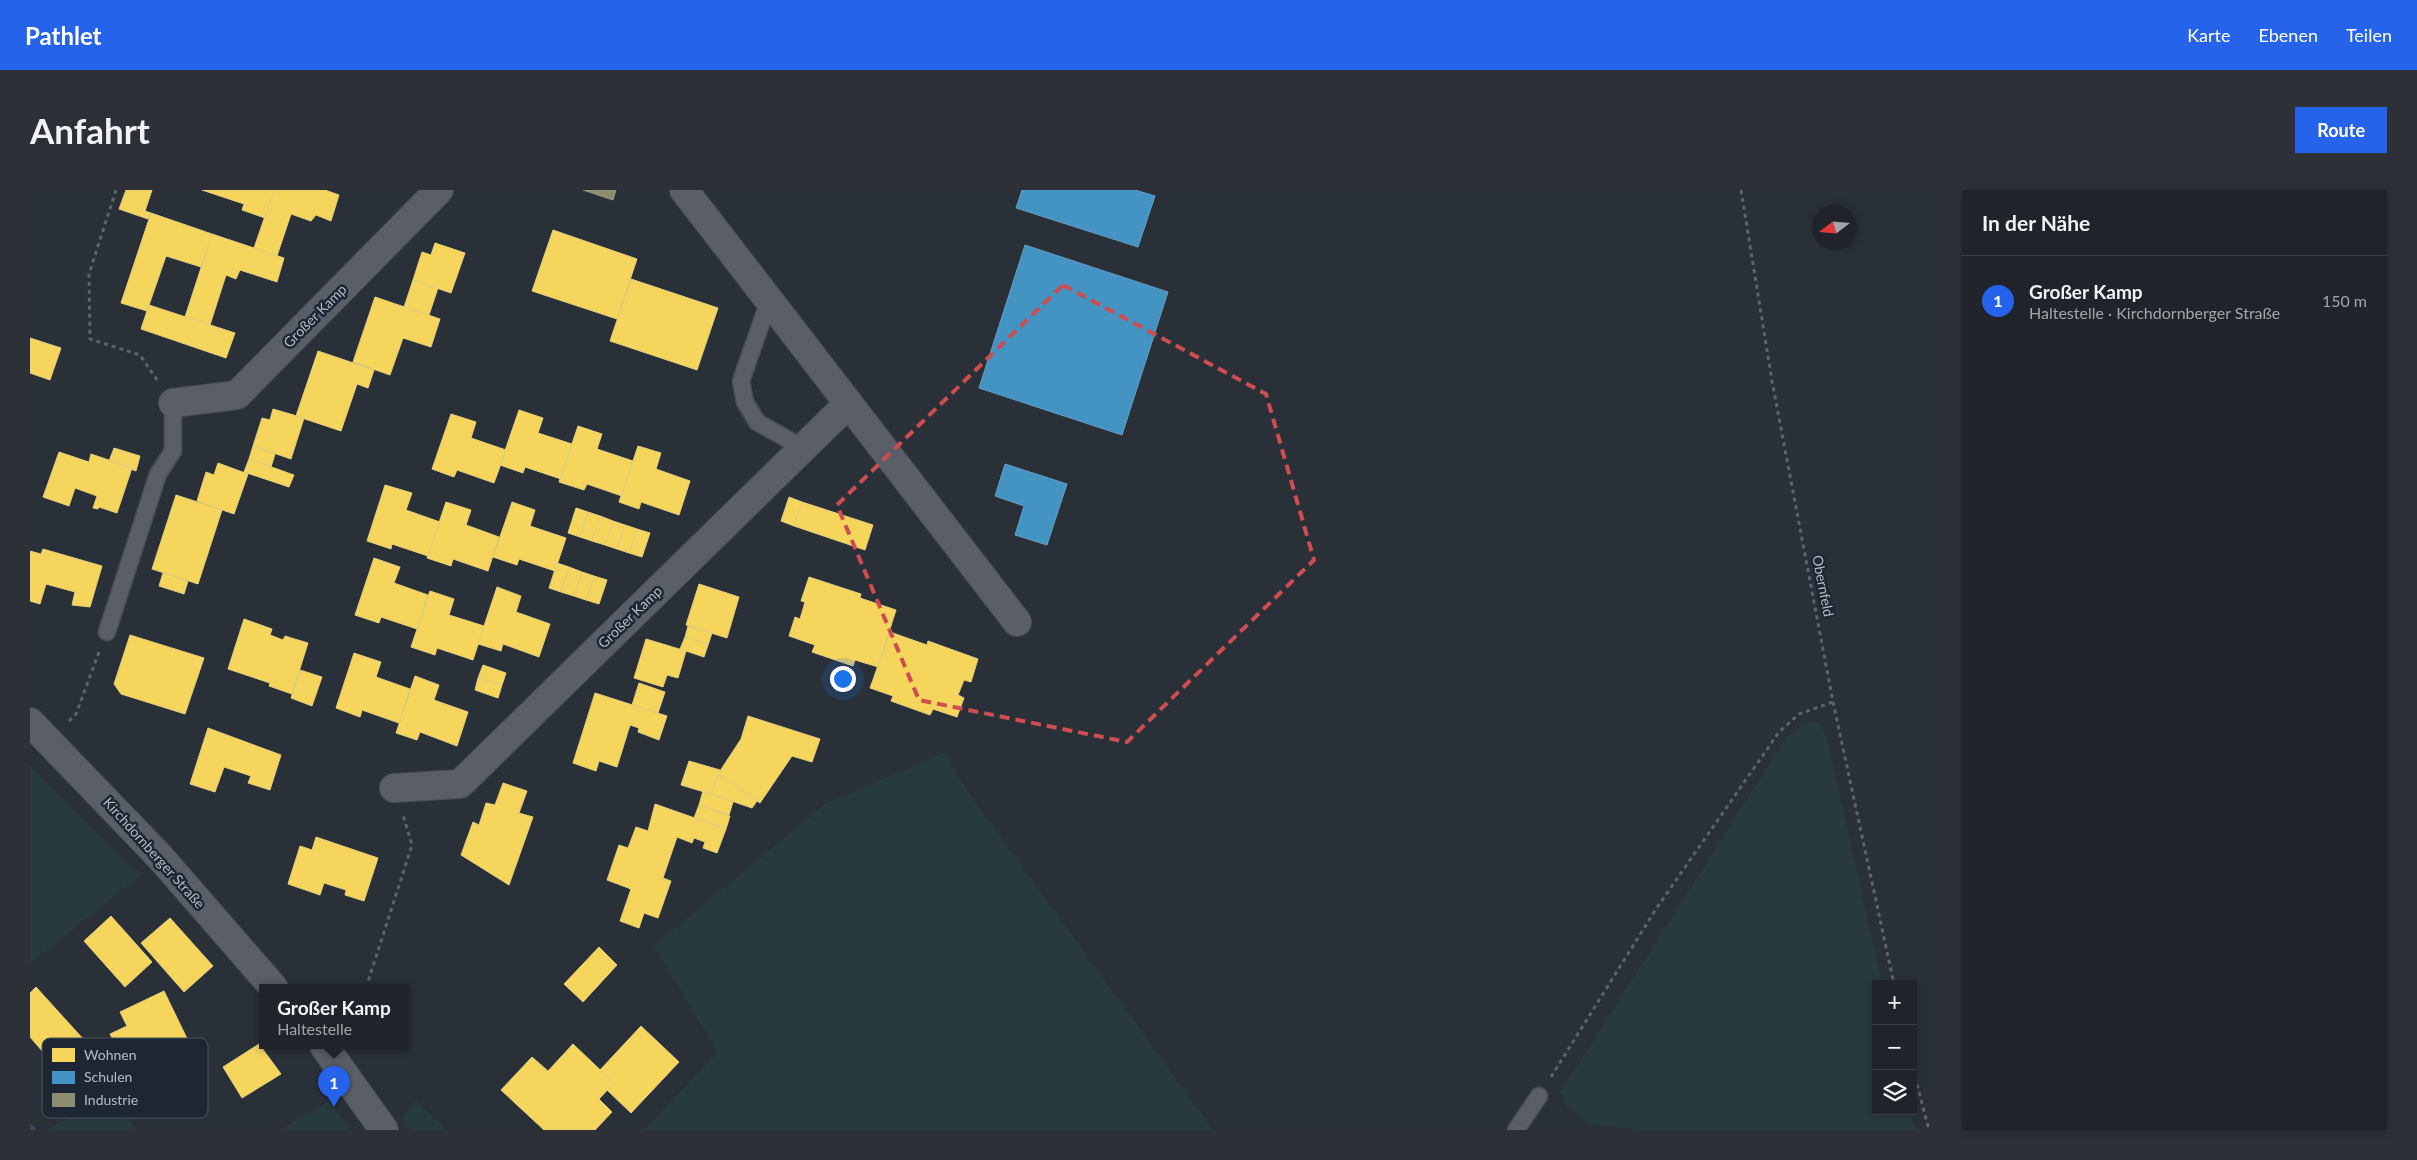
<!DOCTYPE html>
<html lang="de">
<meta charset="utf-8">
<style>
:root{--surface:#20242a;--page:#2d3036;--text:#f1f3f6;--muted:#a2a4a8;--line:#3d4147;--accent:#2563eb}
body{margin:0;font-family:Lato,sans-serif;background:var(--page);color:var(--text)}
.controls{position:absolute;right:15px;bottom:15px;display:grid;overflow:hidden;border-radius:0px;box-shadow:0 2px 8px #0003}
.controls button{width:45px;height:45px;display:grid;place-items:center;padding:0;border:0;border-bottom:1px solid var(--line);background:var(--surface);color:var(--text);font:25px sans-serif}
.compass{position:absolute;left:1782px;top:15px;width:45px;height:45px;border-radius:50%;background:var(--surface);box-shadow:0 2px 8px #0003;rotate:254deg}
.you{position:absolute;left:812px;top:488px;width:18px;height:18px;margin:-12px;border:4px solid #fff;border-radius:50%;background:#1a73e8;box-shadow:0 0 0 8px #1a73e833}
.badge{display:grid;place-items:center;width:32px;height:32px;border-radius:50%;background:var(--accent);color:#fff;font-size:16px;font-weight:700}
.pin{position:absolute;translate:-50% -41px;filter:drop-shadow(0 1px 2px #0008)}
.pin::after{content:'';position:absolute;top:26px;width:18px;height:15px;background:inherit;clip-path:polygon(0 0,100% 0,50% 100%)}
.popup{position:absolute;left:229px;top:794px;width:150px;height:65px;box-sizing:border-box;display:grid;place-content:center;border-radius:0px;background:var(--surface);filter:drop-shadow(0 1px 4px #0005);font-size:16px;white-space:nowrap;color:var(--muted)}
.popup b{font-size:19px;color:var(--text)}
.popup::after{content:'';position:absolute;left:50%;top:100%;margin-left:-10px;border:10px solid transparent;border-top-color:var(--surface)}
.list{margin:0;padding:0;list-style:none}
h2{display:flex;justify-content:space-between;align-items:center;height:65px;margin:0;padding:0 20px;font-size:21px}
h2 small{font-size:16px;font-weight:400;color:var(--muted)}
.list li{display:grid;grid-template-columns:32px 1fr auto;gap:15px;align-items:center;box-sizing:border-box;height:90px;padding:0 20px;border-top:1px solid var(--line)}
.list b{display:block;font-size:19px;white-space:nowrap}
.list p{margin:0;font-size:16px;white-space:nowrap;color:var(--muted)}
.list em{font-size:16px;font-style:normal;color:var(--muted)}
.icon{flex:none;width:28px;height:28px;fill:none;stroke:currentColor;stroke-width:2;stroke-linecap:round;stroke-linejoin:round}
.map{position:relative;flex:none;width:1902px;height:940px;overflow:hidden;border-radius:0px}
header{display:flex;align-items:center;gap:30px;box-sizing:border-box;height:70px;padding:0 25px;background:var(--accent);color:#fff}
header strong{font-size:24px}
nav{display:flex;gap:28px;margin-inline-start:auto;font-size:18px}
.intro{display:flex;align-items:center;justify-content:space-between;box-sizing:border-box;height:120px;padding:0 30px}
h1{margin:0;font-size:35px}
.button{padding:12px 22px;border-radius:0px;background:var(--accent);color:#fff;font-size:18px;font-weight:700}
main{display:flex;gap:30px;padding:0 30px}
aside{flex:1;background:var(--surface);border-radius:0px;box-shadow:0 2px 8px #0003}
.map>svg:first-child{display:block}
</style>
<header>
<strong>Pathlet</strong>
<nav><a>Karte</a><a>Ebenen</a><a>Teilen</a></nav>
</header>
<div class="intro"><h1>Anfahrt</h1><a class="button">Route</a></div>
<main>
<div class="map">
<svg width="1902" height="940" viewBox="0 0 1902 940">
<rect width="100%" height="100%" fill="#2a3038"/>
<path fill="#273a3e" d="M1774 533H1789L1797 548 1852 794H1846V921H1880L1886 940H1608L1559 933 1537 917 1530 903 1756 548Z
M914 563 938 602 1183 940H614L688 862 624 756 795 614Z
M0 575 93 671 112 684 0 774Z
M83 907 106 940H15Z
M300 911 320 940H249Z
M386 911 417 940H380L372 927Z"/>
<path fill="#f6d55c" stroke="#e2ce7d" d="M96 0H122L115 21 121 23 118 29 89 19Z
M172 0H244L235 28 212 20 214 14Z
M244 0H295L309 5 301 31 286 25 281 31 261 24 247 66 224 58Z
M121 23 182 44 171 77 136 66 117 121 91 113Z
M523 40 607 69 587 129 502 101Z
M182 44 254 68 247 92 210 80 206 89 196 85 180 135 155 127Z
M405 53 435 63 421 103 383 90 392 62 401 65Z
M601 89 688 118 667 180 580 151Z
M383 90 408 98 399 125 374 117Z
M345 107 410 129 401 157 373 148 360 185 323 172Z
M119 115 205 143 196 168 111 139Z
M0 148 31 158 20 190 0 183Z
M288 161 344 180 338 198 327 194 311 241 266 226Z
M243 219 274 228 261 269 223 256 232 228 240 230Z
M489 220 513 228 508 243 542 254 531 289 495 277 493 283 470 275Z
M421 224 446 232 441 248 476 260 464 293 427 280 424 287 402 279Z
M548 236 572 244 567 259 603 271 592 306 557 294 554 300 529 292Z
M223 256 245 264 241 277 219 269Z
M608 256 631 263 626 279 660 291 649 325 611 312 609 319 589 312Z
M84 258 110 266 106 281 79 271Z
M29 262 59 272 61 264 102 278 87 323 69 317 68 319 63 318 67 306 45 298 39 316 13 307Z
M219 269 264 285 259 297 214 282Z
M188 273 218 284 204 324 167 311 176 282 184 285Z
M355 295 382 303 376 320 410 332 398 366 362 354 361 359 337 351Z
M146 305 192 320 168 394 122 379Z
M759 307 772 312 764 336 751 331Z
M416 312 441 320 436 335 469 347 458 381 423 369 421 376 397 368Z
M482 312 505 320 500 336 536 348 525 381 489 369 487 375 463 367Z
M772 312 843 335 835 360 764 336Z
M546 318 558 322 550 347 538 343Z
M558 322 570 326 562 351 550 347Z
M570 326 583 331 575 355 562 351Z
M583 331 595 335 587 359 575 355Z
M595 335 607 339 599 363 587 359Z
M607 339 620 343 612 367 599 363Z
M13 359 72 376 60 417 42 415 45 402 16 394 10 414 0 411V361L11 364Z
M344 368 370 377 364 393 398 405 387 439 351 427 349 433 325 425Z
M527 373 539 377 531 402 519 398Z
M539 377 552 382 544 406 531 402Z
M552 382 564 386 556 410 544 406Z
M133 383 158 391 154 404 129 396Z
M564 386 577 390 569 414 556 410Z
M779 387 831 404 830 408 866 420 848 477 825 470 823 476 782 462 785 455 759 446 765 427 770 429 775 412 771 411Z
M669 394 709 407 697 448 656 435Z
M467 397 491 406 486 422 520 434 509 467 473 454 471 461 448 454Z
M400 401 424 409 419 425 454 436 443 470 407 458 405 465 381 457Z
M214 429 242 439 240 445 253 450 255 446 278 453 262 504 239 496 240 493 198 479Z
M658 436 682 443 678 455 655 447Z
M860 442 897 455 898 451 948 469 941 492 934 490 928 505 934 508 927 527 903 519 900 525 861 511 863 506 840 498Z
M100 445 174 468 155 524 91 504 84 494Z
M655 447 678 455 674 467 650 459Z
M616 449 656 461 648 488 637 485 633 497 604 488Z
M324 463 351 472 346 487 380 499 369 533 332 520 330 527 306 518Z
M453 475 476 483 472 495 448 488Z
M270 480 292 487 282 516 261 508Z
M385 486 409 495 404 510 438 522 427 556 390 542 387 550 366 543Z
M448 488 472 495 468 508 445 500Z
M609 493 635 502 628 523 602 515Z
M565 503 637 526 629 550 608 542 609 538 600 535 587 577 569 571 566 581 543 573Z
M718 526 790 549 782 572 762 566 730 613 688 584 711 549Z
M178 538 251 565 240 600 218 593 221 586 194 577 185 602 160 594Z
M659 571 690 580 681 604 651 595Z
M688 584 727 611 722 618 681 604Z
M473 593 497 601 489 623 503 627 479 695 431 665 443 632 449 635 456 613 465 615Z
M673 601 703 612 699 625 669 615Z
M625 614 696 639 687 663 673 658 675 652 664 648 662 653 647 647 633 688 641 691 628 728 614 723 609 738 590 731 601 699 577 690 589 655 598 658 606 637 618 641Z
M669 615 700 626 696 639 664 628Z
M286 647 348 668 334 711 315 705 316 700 294 693 290 705 258 694 270 656 282 660Z
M81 726 122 772 95 797 54 751Z
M140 728 183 776 154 802 111 753Z
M569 757 587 775 553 812 534 794Z
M6 797 55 851 26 877 0 847V803Z
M134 801 165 865 133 881 128 871 110 879 99 856 89 861 80 844 97 836 90 822Z
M611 836 649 872 601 923 577 900 584 893 570 880Z
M229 854 251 884 212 908 193 877Z
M543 854 584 893 569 909 582 922 565 940H514L471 900 502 867 518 881Z"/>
<path fill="#4393c3" stroke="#659fc5" d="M992 0H1105L1125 6 1108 57 986 18Z
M995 55 1138 102 1092 245 949 198Z
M975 274 1037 294 1017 355 985 345 994 316 965 306Z"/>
<path fill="#8c8c6e" stroke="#989a89" d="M553 0H586L583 10Z"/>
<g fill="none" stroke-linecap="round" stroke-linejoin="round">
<path stroke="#384963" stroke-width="9" d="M0 939 1 940"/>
<g stroke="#484c53" stroke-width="19">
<path id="service" d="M739 111 711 191 715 212 727 232 773 258
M77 442 128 284 143 261V213
M1486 940 1509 906"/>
</g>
<g stroke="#484c53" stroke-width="30">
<path id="minor" d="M654 0 987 432
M143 213 207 205 409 0
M364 598 430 594 818 214"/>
</g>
<g stroke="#484c53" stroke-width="30">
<path id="tertiary" d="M0 532 130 667 244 798
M294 856 354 940"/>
</g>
<path stroke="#5d636a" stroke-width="3" stroke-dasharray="4 4" stroke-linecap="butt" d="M86 0 59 84 60 149 110 165 127 190
M1711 0 1742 191 1803 512 1864 794
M39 531 46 524 69 462
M336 798 382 655 373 625
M1883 879 1899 940
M1521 887 1626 719 1749 542 1769 524 1803 512"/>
<use href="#service" stroke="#5a5e66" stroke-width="16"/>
<use href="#minor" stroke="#5a5e66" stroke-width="28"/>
<use href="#tertiary" stroke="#5a5e66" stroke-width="28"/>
</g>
<path fill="none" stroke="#ce4d50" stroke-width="4" stroke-dasharray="10 6" stroke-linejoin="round" d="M1033 95 1236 204 1284 370 1097 552 889 510 807 315Z"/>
<g text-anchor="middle" stroke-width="5" stroke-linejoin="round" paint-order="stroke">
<g font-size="14" fill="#b4bcc9" stroke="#1d2633">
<text transform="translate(285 126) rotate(-45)" y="5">Großer Kamp</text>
<text transform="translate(1793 396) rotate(79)" y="5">Obernfeld</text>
<text transform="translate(600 427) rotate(-44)" y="5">Großer Kamp</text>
<text transform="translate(124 663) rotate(48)" y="5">Kirchdornberger Straße</text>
</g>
</g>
<rect x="12" y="848" width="166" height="80" rx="8" fill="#1d2633" stroke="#4a5360" stroke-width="1"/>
<rect x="22" y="858" width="23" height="14" fill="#f6d55c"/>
<rect x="22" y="881" width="23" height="13" fill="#4393c3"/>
<rect x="22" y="903" width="23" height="14" fill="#8c8c6e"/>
<g font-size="14" fill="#b4bcc9">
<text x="54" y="870">Wohnen</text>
<text x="54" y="892">Schulen</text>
<text x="54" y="915">Industrie</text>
</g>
</svg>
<div class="controls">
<button>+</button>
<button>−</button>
<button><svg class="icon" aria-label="layers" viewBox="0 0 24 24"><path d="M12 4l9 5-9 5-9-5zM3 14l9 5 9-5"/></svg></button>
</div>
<svg class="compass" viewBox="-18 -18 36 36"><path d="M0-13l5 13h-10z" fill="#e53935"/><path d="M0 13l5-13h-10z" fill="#a2a4a8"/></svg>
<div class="you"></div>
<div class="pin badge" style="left:304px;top:917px">1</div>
<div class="popup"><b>Großer Kamp</b>Haltestelle</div>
</div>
<aside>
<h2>In der Nähe<small></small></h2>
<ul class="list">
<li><span class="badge">1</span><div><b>Großer Kamp</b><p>Haltestelle · Kirchdornberger Straße</p></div><em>150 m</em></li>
</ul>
</aside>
</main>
